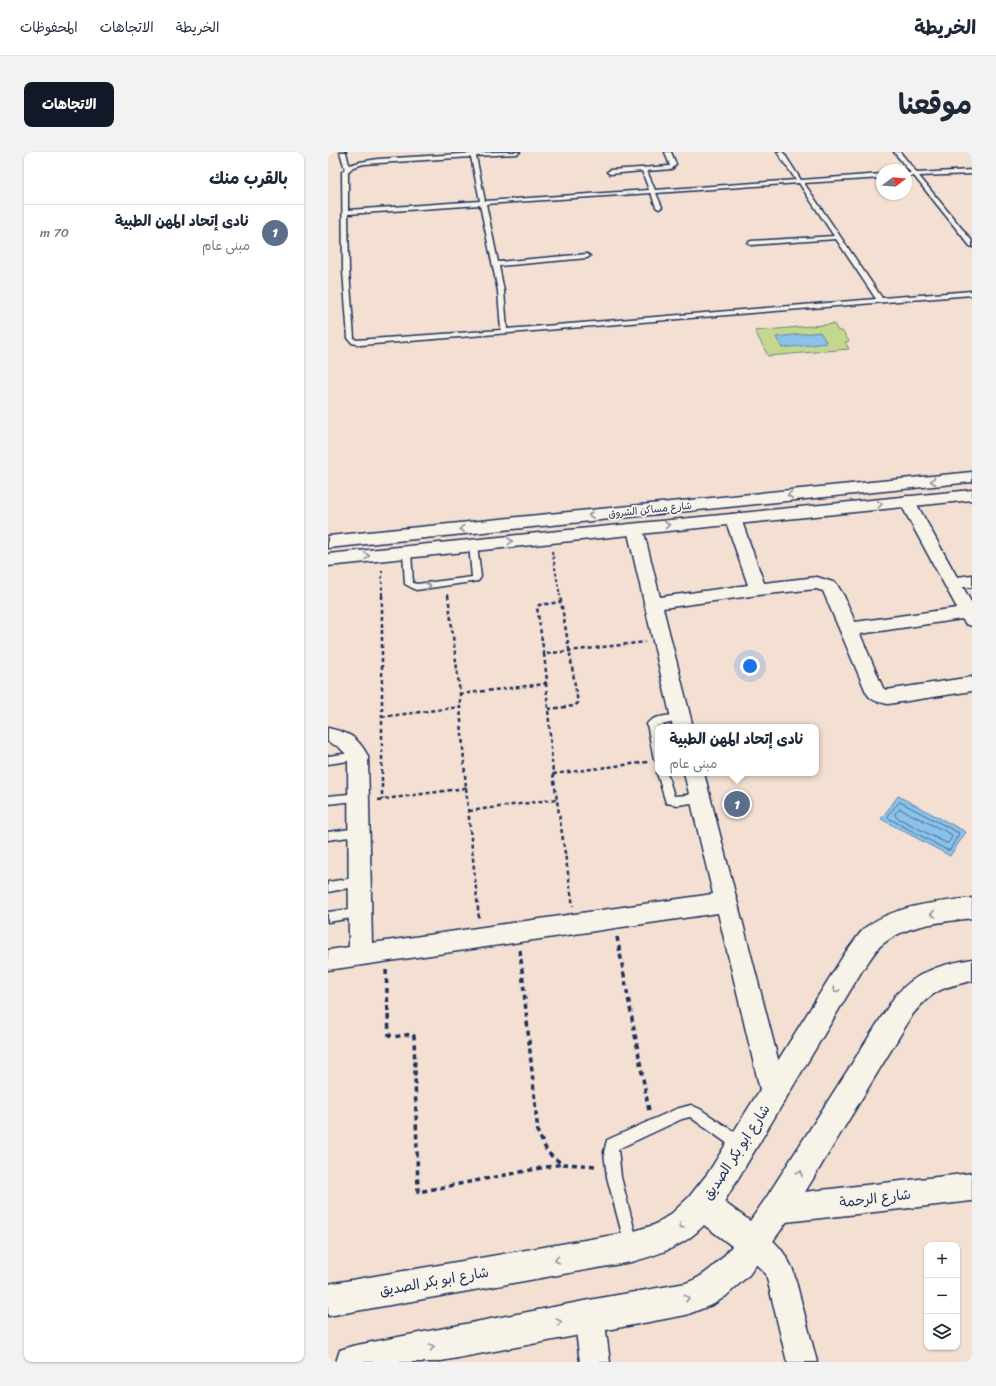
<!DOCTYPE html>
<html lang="ar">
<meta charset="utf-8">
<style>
:root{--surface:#fff;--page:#f2f2f3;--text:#1f2937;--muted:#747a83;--line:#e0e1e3;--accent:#111827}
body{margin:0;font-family:Sriracha,"Playpen Sans Arabic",sans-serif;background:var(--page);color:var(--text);direction:rtl}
.controls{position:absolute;right:12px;bottom:12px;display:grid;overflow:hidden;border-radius:8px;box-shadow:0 1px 3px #0004}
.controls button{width:36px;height:36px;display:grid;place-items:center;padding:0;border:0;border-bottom:1px solid var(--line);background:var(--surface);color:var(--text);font:20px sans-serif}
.compass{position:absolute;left:548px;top:12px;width:36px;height:36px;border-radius:50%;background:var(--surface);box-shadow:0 1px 3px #0004;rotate:74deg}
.you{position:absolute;left:422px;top:514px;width:14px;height:14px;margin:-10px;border:3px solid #fff;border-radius:50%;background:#1a73e8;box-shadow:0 0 0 6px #1a73e833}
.badge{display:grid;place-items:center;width:26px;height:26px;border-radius:50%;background:var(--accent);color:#fff;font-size:13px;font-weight:700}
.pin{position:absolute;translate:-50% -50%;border:2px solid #fff;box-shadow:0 1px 4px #0006}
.popup{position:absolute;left:327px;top:572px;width:164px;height:52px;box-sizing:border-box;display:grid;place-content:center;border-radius:8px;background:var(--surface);filter:drop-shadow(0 1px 3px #0005);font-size:13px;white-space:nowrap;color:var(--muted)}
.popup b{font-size:15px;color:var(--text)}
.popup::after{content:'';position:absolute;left:50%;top:100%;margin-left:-8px;border:8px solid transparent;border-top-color:var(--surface)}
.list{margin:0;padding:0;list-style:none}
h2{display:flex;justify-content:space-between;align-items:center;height:52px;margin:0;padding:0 16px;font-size:17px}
h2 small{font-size:13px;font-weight:400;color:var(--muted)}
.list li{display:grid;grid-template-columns:26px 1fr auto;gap:12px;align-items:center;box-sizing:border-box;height:56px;padding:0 16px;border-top:1px solid var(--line)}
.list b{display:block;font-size:15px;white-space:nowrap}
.list p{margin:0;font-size:13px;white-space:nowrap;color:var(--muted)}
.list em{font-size:13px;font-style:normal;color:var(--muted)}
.icon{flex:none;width:22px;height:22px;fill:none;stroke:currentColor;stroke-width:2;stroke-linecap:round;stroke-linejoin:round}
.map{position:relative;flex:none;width:644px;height:1210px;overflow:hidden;direction:ltr;border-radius:8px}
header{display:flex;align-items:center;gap:24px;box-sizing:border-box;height:56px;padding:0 20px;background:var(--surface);border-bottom:1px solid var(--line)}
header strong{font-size:19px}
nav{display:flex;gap:22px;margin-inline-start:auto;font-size:14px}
.intro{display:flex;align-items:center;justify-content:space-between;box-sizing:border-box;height:96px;padding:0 24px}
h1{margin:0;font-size:28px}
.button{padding:10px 18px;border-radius:8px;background:var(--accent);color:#fff;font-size:14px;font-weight:700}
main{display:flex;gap:24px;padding:0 24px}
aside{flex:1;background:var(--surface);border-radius:8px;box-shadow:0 1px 3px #0004}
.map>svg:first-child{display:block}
</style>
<header>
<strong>الخريطة</strong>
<nav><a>الخريطة</a><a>الاتجاهات</a><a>المحفوظات</a></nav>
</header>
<div class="intro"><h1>موقعنا</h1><a class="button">الاتجاهات</a></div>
<main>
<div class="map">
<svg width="644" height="1210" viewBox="0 0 644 1210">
<rect width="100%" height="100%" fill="#f3e0d2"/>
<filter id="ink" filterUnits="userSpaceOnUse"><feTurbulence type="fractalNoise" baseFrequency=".025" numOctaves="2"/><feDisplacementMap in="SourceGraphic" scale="8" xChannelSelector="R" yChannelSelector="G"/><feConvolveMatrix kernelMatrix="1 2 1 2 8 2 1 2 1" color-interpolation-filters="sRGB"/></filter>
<g filter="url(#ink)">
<path fill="#c3d88e" stroke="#6f8476" d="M506 172 510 179H514L521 189 517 190 521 197 440 204 427 179Z"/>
<path fill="#8bc2e9" stroke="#5e87b1" d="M492 180 499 191 454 196 448 185Z
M570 644 638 680 622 704 553 667Z"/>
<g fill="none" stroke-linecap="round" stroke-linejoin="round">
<path stroke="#486a96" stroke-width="1" d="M572 650 631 681 622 698H619L560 666V663Z
M572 657 623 682 624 685 620 691H618L568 665 567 662Z"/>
<g stroke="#1b2f5e" stroke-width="3">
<path id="lane" d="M12 0H18L21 13 32 10 50 7 166 0H192L189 2 148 4 157 49 321 38 314 19 282 22 279 20 282 18 342 14 337 0H343L348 12 344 17 319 19 327 38 468 28 449 0H455L473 28 554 22V26L476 31 554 146 644 139V143L33 193 24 191 20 186 15 119 14 20 17 17ZM143 5 152 49 20 58V20L25 15 36 12ZM471 31 506 84 423 89 420 91 423 93 508 87 548 147 179 177 176 139 171 114 259 106 262 104 259 102 170 110 158 52 323 41 328 55 331 57 334 55 328 41ZM152 53 170 139 173 178 28 188 26 186 21 119 20 62Z
M566 0H572L589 21 644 18V22L591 24 644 89V95L642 94 586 24 578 25V21H583Z
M145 390 149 393 153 425 150 429 88 438 77 432 75 400 76 398H82L83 400 85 431 89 432 144 425 141 393Z
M353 562 358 566 356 568 329 574 330 608 326 607 319 572C325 563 343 564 353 562Z
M30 600 34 601 35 604 34 607 0 612V604Z
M330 619V621H339L346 644 373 642 377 643 378 646 377 649 350 653 338 651 329 621Z
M31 641 35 642 36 645 35 648 0 652V644Z
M31 676 35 677 36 680 35 683 0 688V680Z
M32 725 36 727 38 730 36 733 0 740V730Z
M32 756 36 758 38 761 36 764 0 770V760Z
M363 953 372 957 417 987 419 992 417 997 412 999 407 997 362 965 354 967 290 997 293 1025 310 1092 308 1097 303 1099 298 1097 279 1025 276 1000 279 988 348 957Z"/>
</g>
<g stroke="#1b2f5e" stroke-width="3">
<path id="street" d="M579 344 585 346 587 349 629 425 644 423V435H635L644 452V474L638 472 634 467 532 482 555 536 558 538 644 525V539L560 552C550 550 543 549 538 540L495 439 488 437 430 443 335 456 365 575H345L299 377 301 373 307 372 313 373 315 377 332 445 420 433 397 367 399 364 405 362 411 364 413 367 436 431 489 425 508 431 516 444 527 470 629 456 571 349 573 346Z
M0 576C21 581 29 584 40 604L44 791 385 742 356 621H376L459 942 455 951 446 954 437 951 433 942 390 761 0 818V798L21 795 20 604 11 595 0 590Z
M644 1021V1049L449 1071 439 1067 435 1057 439 1047 449 1043Z
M425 1076C444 1084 457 1099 465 1118L489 1210H459L438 1122 415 1100 411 1090 415 1080Z
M261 1149 271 1154 276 1164 282 1210H252L246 1164 251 1154Z"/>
</g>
<g stroke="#1b2f5e" stroke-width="3">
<path id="secondary" d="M644 320V330L0 396V384Z
M644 338V348L0 414V402Z
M644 746V766C615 770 580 772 556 791 547 797 542 809 535 817L396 1050 422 1069 438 1046 567 844C590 819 611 813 644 807V829C615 835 605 838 585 862L460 1068 421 1123 398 1144 386 1152 358 1163 108 1210H8L12 1198 24 1194 261 1148 358 1131C376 1125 393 1109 404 1094L376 1073C357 1094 330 1103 303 1110L0 1164V1132L303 1080 326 1073 343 1062 361 1045 380 1021 517 801C524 793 530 782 538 775 568 753 609 750 644 746Z"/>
</g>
<path stroke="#1b2f5e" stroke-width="2" stroke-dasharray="3 2.5" stroke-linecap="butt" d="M224 399 232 444
M54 418V444
M120 442V444"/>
<path stroke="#1b2f5e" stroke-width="2.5" stroke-dasharray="4 3" stroke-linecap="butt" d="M54 443V648
M120 443 132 542V555
M216 502 209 455 211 453 233 450
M218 531 225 622 245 754
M132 542 216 532 219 529 216 502 317 490
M220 557 246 554 250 551 232 443
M225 622 320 610
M138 636 151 767
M50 648 138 636 132 555 53 565
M141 659 229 647"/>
<path stroke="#1b2f5e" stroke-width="3.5" stroke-dasharray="5 4" stroke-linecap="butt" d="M289 785 321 959
M192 798 210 981 220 1001 234 1012 269 1014
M58 818 61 883 65 885 84 882 86 884 90 1040 234 1012"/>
<use href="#lane" fill="#f7f3e8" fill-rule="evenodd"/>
<use href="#street" fill="#f7f3e8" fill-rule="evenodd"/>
<use href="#secondary" fill="#f7f3e8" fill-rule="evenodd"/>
</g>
<defs><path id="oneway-chevron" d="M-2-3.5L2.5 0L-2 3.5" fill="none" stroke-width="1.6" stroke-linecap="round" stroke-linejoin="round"/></defs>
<g stroke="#8991a3">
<use href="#oneway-chevron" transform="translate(605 329) rotate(174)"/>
<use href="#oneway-chevron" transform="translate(462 343) rotate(174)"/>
<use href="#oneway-chevron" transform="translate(552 352) rotate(-6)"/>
<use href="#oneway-chevron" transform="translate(263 363) rotate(174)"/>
<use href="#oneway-chevron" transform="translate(339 373) rotate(-6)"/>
<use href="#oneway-chevron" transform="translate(134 377) rotate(174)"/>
<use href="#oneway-chevron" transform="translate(182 389) rotate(-6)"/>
<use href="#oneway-chevron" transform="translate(39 404) rotate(-6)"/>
<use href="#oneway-chevron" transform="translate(100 434) rotate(-7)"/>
<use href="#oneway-chevron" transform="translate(605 762) rotate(171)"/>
<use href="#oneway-chevron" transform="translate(508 838) rotate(121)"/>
<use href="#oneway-chevron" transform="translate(472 1021) rotate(-58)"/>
<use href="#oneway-chevron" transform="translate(353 1074) rotate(144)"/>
<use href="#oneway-chevron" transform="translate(229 1108) rotate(170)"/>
<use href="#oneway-chevron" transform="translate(359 1146) rotate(-16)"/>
<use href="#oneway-chevron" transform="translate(231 1170) rotate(-11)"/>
<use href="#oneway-chevron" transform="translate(104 1195) rotate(-11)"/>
</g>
</g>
<g text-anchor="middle" stroke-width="3.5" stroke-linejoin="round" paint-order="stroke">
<g font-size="10" fill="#1b2f5e" stroke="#f7f3e8">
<text transform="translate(322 357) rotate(-6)" y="4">شارع مساكن الشروق</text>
</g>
<g font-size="14" fill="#1b2f5e" stroke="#f7f3e8">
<text transform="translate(408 1000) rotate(-57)" y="5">شارع ابو بكر الصديق</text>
<text transform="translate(547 1046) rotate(-7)" y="5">شارع الرحمة</text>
<text transform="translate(106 1129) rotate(-10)" y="5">شارع ابو بكر الصديق</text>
</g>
</g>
</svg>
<div class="controls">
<button>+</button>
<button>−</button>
<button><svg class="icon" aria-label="layers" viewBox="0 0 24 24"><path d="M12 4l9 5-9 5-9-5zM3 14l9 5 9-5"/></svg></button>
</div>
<svg class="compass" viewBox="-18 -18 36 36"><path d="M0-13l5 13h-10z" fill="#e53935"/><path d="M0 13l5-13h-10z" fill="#747a83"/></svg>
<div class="you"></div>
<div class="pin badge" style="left:409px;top:652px;background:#5c6f8a">1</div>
<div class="popup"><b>نادى إتحاد المهن الطبية</b>مبنى عام</div>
</div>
<aside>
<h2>بالقرب منك<small></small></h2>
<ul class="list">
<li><span class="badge" style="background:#5c6f8a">1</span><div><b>نادى إتحاد المهن الطبية</b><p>مبنى عام</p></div><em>70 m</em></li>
</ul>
</aside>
</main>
